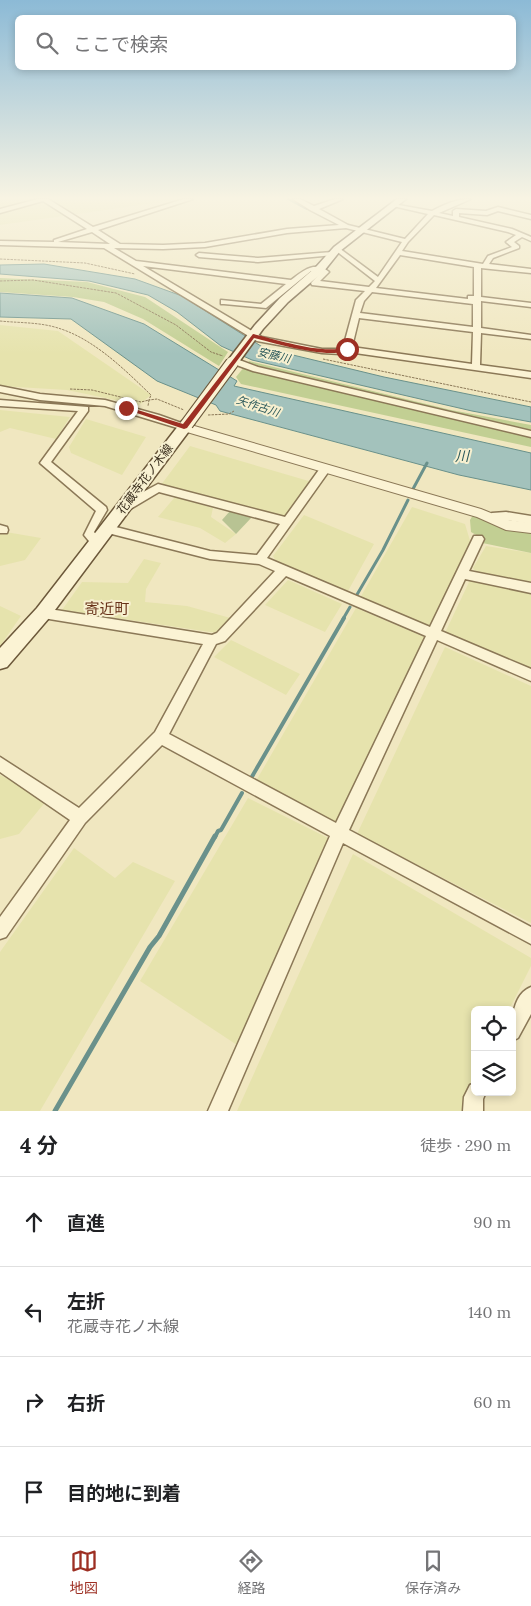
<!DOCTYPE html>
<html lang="ja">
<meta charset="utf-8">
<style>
:root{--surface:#fff;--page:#f2f2f2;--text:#202124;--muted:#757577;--line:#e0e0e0;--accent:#9d2f23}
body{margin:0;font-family:Lora,"Noto Sans JP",serif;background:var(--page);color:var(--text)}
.controls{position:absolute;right:15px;bottom:15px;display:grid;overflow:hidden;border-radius:8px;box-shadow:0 2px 8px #0003}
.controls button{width:45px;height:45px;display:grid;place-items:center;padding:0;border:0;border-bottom:1px solid var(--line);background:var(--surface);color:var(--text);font:25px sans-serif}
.stop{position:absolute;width:15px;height:15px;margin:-11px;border:4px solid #9d2f23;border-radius:50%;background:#fff}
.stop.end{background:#9d2f23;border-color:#fff;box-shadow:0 1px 5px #0008}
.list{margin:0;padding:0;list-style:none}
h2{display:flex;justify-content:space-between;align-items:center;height:65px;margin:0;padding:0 20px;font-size:21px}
h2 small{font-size:16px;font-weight:400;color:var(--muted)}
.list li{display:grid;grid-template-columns:32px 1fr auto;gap:15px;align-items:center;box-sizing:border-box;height:90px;padding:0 20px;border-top:1px solid var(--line)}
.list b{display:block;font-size:19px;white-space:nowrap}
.list p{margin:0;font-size:16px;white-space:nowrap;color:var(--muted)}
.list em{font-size:16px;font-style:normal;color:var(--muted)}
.icon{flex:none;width:28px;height:28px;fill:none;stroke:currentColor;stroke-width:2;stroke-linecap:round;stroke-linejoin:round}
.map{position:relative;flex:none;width:531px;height:1111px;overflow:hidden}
.search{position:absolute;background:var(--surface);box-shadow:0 2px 8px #0003;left:15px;right:15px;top:15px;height:55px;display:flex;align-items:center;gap:12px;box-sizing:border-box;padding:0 18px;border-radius:8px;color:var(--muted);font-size:19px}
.sheet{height:425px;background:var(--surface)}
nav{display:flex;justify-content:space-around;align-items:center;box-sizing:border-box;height:70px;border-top:1px solid var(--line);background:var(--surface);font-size:14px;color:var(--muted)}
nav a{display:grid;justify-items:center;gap:2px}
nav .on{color:var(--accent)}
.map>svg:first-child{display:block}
</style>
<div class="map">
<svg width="531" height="1111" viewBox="0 0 531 1111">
<rect width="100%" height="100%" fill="#f0e7c0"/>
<path fill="#e6e3ad" d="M0 199H183L0 225Z
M0 325 58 331 151 395 139 405 67 390 0 386Z
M0 410 70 417 56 439 10 428 0 432Z
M86 419 146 437 122 475 71 453 69 447Z
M190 446 312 482 286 518 161 485Z
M175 497 213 508 211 517 236 534 225 543 200 528 158 517Z
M412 507 465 524 471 544 433 629 360 598Z
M304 515 374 544 348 591 277 563 273 556Z
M0 531 41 538 25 560 0 566Z
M486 546 531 553V585L479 575 473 568Z
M144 559 161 563 146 589 145 602 187 606 234 619 217 633 62 610 82 582 128 583Z
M288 580 342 604 325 632 265 605Z
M470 580 531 593V671L445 633Z
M0 606 21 616 0 646Z
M356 608 429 639 338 827 256 781Z
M231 640 300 674 286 695 214 657Z
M445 647 531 686V923L357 834Z
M0 775 47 800 19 834 0 839Z
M248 798 328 838 325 848 237 1045 140 981Z
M74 848 115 878 133 862 175 881 40 1111H0V952Z
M353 854 531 958V966L509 1010H475V1085L469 1111H237Z"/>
<path fill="#c2cf93" d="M0 278 87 282 145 297 228 352 219 366 143 319 104 302 73 297 0 292Z
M249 361 451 410 531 425V447L241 384 236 377Z
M473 515 531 530V553L473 541 472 536H478L471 532 470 520Z"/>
<path fill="#b8c393" d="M230 511 252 517 236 534 222 520Z"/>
<path fill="#a3c2bc" stroke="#6a918b" d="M44 264 135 279 182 296 264 348 384 377 531 407V422L472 411 252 360 221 346 177 312 148 295 89 281 0 274V265Z
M0 293 72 298 144 324 237 381 234 386 531 453V490L459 475 220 411 216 405 157 381 71 319 0 317Z"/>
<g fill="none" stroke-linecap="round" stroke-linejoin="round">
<path stroke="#6a918b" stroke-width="2" d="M288 199 307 209"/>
<path stroke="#6a918b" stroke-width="3" d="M413 489 427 463
M355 598 383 550 408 500
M343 619 350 607"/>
<path stroke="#6a918b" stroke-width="4" d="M250 780 344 618
M215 837 218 831 221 830 242 793"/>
<path stroke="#6a918b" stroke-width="5" d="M55 1111 150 947 159 936 215 836"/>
<g stroke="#8b7857" stroke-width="3">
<path id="minor" d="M38 199H48L93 227 184 199H193L98 230 120 244 163 245 205 243 287 229 339 225 310 210 293 199H300L314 206 335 199H343L319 209 348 225 405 239 428 214 393 206V204L432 211C445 204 456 199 471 199L439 213 453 216V211L456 209 486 211 498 207 531 215V219L498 211 487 215 459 213V217L512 229 531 237V241L522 237 514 242 519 246V248L493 258 489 264 531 269V273L481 268V297L531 303V307L481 301V328L531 335V339L481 333 480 365 531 372V378L348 352 341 354 322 353 257 341 104 248 0 245V241L54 242V240L87 229 43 201 0 213V209ZM434 215 508 232 516 235 506 242 512 247 488 256 483 264 402 251 408 242ZM346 228 402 242 378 277 339 248H335V250L375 281 369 287 320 281 329 272C315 260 303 271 291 280L136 261 114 248 163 249 205 247 287 233ZM92 232 110 244 58 242ZM400 255 474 267V296H468V299L376 288ZM143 266 286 284 261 304 221 300V304H224L266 308 311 271 321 272 311 283 312 285 365 291 356 300 343 348 340 349H322L262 337ZM372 292 473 304V327L360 313 364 301ZM359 318 473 332 472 364 352 347Z
M332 252 335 254 334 255 258 262 199 257 196 255 199 253 258 258Z
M234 358 258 367 531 431V437L253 371 231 363 230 361Z
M0 386 40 394 105 400 159 415 187 425 189 427 184 430 105 406 40 400 0 392Z
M0 400 88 407V411L51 462 106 507 107 510 94 532 103 543 101 546H93L84 535 96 511 40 463 78 411 0 406Z
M325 466 329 467 330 469 329 471 267 558 430 627 474 536H482L484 539 469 571 531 583V593L465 579 441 631 531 669V681L437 640 349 830 531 927V944L343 843 228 1111H208L330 836 162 745 85 823 6 937 0 939V917L70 820 0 772V757L79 808 155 732 203 644 43 618 39 617 37 613 39 609 43 608 212 635 217 633 275 571 259 564 210 559 104 532 103 529 108 525 210 551 257 555 280 524 159 492 127 511H119L118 508 119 505 158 484 285 517 321 467ZM286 576 426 636 336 823 169 734 216 644 225 641Z
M506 512 531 516V524L506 520 492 521 487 517 492 513Z
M0 525 7 527 8 530 7 533H0Z
M531 987V1014L518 1038 512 1041C512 1023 511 995 531 987Z
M475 1083V1092H486L483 1099V1111H463L464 1097 470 1085Z"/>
</g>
<g stroke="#8b7857" stroke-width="2">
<path id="tertiary" d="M184 423 481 509 508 520 531 523V533L506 530 477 517 180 430 178 427 180 424Z"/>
</g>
<g stroke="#6c583a" stroke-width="3">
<path id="secondary" d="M397 199H406L340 251 324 271 288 302 263 329 236 366H228L226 363 255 325 280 298 316 267 334 247Z
M187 420 192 421 194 424 192 427 49 618 7 667 0 669V648L37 608 182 421Z"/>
</g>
<path stroke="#8b7857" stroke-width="1" stroke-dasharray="2.5 1" stroke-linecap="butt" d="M0 259 85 263 135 274
M0 281 33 280 116 293 176 325 211 352 223 356
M0 321C19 323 39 322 58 328 94 339 124 369 151 395L149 400 157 399 184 410
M323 359 531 402
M70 389 92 390 141 402 149 400 148 406
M208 415 229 414 234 411"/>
<use href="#minor" fill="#fbf3d4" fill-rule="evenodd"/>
<use href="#tertiary" fill="#fbf3d4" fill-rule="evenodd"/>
<use href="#secondary" fill="#fbf3d4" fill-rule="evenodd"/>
<g stroke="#6c583a" stroke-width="14" stroke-linecap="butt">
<path id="secondary-bridge" d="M187 424 232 363"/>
</g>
<use href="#secondary-bridge" stroke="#fbf3d4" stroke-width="12"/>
</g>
<linearGradient id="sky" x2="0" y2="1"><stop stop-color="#8cbad6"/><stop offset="0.56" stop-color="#f8f4e3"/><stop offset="1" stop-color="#f8f4e3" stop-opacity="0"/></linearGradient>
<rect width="531" height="354" fill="url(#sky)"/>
<path fill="#9d2f23" d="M253 334C279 340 322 355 347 347L350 349C333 361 275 343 254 338L187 428 184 429 122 408 128 407 183 424Z"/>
<g text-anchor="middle" stroke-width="4" stroke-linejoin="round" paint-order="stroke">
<g font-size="11" font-style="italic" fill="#2a585a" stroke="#f7f0d0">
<text transform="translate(274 355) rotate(13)" y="4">安藤川</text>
<text transform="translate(258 406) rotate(18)" y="4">矢作古川</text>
</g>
<g font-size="12" fill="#392d1c" stroke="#f7f0d0">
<text transform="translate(145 479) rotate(-53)" y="4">花蔵寺花ノ木線</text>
</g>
<g font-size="14" font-style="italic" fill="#2a585a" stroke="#f7f0d0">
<text x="462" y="461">川</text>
</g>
<g font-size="15" fill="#683219" stroke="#f7f0d0">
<text x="107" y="614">寄近町</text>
</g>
</g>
</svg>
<div class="controls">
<button><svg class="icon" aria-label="locate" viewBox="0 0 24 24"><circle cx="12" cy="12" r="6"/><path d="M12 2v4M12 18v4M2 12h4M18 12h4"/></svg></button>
<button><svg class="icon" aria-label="layers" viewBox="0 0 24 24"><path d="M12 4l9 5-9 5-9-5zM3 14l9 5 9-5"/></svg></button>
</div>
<div class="stop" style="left:347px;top:349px"></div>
<div class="stop end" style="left:126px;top:408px"></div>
<div class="search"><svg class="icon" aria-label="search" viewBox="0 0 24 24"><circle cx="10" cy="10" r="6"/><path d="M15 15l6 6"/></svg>ここで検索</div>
</div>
<section class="sheet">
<h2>4 分<small>徒歩 · 290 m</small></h2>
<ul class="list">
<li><svg class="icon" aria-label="ahead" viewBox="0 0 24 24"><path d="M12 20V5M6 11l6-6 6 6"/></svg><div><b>直進</b></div><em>90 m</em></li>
<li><svg class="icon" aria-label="left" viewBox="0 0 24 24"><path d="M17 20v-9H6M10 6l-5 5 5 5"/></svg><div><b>左折</b><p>花蔵寺花ノ木線</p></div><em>140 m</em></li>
<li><svg class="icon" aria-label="right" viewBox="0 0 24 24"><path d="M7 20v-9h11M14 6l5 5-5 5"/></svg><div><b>右折</b></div><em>60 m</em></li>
<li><svg class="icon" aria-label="arrive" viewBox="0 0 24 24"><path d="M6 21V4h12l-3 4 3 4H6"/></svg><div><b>目的地に到着</b></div></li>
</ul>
</section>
<nav>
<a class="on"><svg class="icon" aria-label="map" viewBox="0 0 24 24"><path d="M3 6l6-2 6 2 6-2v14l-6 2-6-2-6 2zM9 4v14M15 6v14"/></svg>地図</a>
<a><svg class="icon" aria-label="directions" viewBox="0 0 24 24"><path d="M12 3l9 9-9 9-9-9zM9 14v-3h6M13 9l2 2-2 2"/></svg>経路</a>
<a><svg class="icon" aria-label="saved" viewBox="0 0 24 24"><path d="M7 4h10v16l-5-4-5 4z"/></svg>保存済み</a>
</nav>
